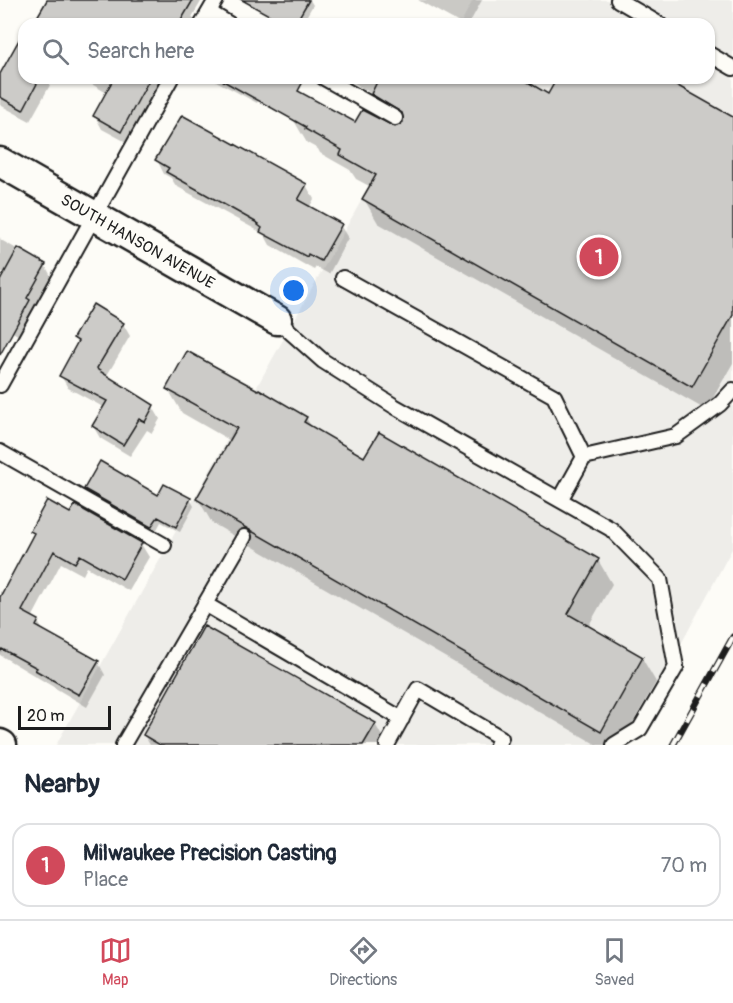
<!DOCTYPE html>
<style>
:root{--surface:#fff;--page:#f2f2f3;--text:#1f2937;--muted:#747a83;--line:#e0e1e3;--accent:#d1495b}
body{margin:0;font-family:Pangolin,sans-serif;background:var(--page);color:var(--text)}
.scale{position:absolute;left:18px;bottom:15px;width:93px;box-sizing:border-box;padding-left:6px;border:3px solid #1c1c1c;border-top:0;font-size:16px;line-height:21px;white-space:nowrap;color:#1c1c1c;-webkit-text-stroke:4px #fdfcf7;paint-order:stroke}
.you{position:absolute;left:294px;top:291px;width:21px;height:21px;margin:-15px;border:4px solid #fff;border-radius:50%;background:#1a73e8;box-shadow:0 0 0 9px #1a73e833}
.badge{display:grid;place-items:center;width:39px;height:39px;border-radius:50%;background:var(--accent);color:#fff;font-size:20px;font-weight:700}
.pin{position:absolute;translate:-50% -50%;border:3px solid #fff;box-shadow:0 2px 6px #0006}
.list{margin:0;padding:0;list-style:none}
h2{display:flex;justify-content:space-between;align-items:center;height:78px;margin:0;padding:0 24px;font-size:26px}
h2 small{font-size:20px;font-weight:400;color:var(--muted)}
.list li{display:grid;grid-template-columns:39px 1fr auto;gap:18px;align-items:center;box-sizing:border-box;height:84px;margin:0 12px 12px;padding:0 12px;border:2px solid var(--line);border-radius:18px}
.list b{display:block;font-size:22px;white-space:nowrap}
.list p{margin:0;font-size:20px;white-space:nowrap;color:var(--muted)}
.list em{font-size:20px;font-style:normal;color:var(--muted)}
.icon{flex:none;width:33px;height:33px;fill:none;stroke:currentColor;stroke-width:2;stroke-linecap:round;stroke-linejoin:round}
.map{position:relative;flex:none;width:733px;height:745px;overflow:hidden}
.search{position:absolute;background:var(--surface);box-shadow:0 2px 4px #0004;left:18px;right:18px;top:18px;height:66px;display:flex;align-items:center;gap:15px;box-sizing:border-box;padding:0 21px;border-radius:18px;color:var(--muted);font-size:22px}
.sheet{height:174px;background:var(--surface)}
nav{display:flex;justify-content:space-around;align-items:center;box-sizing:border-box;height:84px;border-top:2px solid var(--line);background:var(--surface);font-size:16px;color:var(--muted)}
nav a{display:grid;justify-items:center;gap:3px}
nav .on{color:var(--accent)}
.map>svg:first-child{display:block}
</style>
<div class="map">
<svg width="733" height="745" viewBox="0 0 733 745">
<rect width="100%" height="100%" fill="#fdfcf7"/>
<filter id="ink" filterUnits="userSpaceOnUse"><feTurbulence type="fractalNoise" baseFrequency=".0167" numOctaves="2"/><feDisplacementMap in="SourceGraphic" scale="12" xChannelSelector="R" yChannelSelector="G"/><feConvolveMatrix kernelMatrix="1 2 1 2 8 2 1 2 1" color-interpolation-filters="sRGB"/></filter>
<g filter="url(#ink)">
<path fill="#eeede9" d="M473 0H733V547L627 745H56L430 78H709V24H460Z"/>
<path fill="#0003" d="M49 0H202L192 17 195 21 193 24H35Z
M278 0H310L313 5 302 24H278L274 21 270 15Z
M418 0H482L469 24H461Z
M24 43V78H54L30 121 0 105V77Z
M81 78H164L128 143 102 129 95 116 107 93Z
M215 78H269L270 80 257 103 216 81Z
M346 78H518L549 96 559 78H661L733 119V363L706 410 378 223 364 199 371 187 356 179 350 170 320 153 318 149 307 143 293 119 396 128 400 126 386 118 372 94Z
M157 160 306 185 314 199 309 208 340 225 348 238 329 274 316 267 314 270 270 245 264 234 176 186 171 178 164 174Z
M0 237 1 240 45 265 52 278 23 338 0 325V284L7 272H0Z
M123 324 130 336 106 377 153 407 160 419 152 433 147 430 130 456 100 438 93 426 105 408 68 388 61 376 78 344 75 338Z
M168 389 306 418 313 429 365 459 379 434 598 560 612 584 588 627 642 658 656 682 620 745H597L212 523 198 499 231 441 182 413Z
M86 489 190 499 194 506 180 532 161 522 155 533 89 496Z
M71 515 141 544 149 557 129 591 87 567 83 575 61 563 32 618 38 622 44 632 98 662 105 675 87 707 0 655V591L4 594 34 535 32 531Z
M375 724 387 745H150L144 735Z"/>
<path fill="#cccbc8" stroke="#1c1c1c" stroke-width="1.5" d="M47 0H193L179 24H33Z
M242 0H309L295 24H285Z
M24 31V78H40L23 110 0 97V74Z
M114 78H150L121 132 93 116Z
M218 78H305L298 91 355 122 362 110 395 127 403 122 402 113 371 94 379 78H521L548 94 557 78H664L733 117V315L692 387 362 199 376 175 340 155 342 150 305 129 306 127Z
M182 115 307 184 298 200 342 224 321 261 308 254 307 257 260 232 262 228 258 225 259 224 166 172 169 168 155 160Z
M18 248 46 264 27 298 30 300 0 355V281Z
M93 304 124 323 97 368 98 370 154 405 145 422 139 419 123 445 92 426 107 401 59 376 78 341 73 338Z
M187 351 258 390 259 389 307 417 304 422 364 457 379 432 599 559 568 614 643 657 601 732 196 499 237 428 166 389Z
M100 461 158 495 164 484 191 498 176 527 158 517 151 527 84 489Z
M47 500 70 513 75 505 142 543 122 579 80 555 75 563 54 551 22 611 39 620 36 626 99 661 79 695 35 670 37 668 2 649 0 652V597L34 533 30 531Z
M204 626 376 723 363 745H160L143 735Z"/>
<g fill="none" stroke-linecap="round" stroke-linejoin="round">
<g stroke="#1c1c1c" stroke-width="18">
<path id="service" d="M618 0 659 24
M209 12 229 24
M202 24 216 0
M709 54 733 68
M324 78 395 118
M343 278 554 396 584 457
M277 320 323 361 394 406 611 529 660 579 676 667 640 729 614 745
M0 385 171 78
M0 452 164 545
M560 500 584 457 676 436 720 404 733 390
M205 604 402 719
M123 745 244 537
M387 745 418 689 501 738 497 745"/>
</g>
<g stroke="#1c1c1c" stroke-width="33">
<g id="minor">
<path id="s1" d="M0 162 277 320"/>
<path d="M0 744 2 745"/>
</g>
</g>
<use href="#service" stroke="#fdfcf7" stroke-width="14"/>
<use href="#minor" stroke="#fdfcf7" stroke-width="28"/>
<g stroke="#1c1c1c" stroke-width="7">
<path id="rail" d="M673 745 733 637"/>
</g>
<use href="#rail" stroke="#fdfcf7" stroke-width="4.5" stroke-dasharray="14" stroke-linecap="butt"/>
</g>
</g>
<g text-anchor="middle" stroke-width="4.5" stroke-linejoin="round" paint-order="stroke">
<g font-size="16" fill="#1c1c1c" stroke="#fdfcf7">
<text dy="6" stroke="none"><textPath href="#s1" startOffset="159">SOUTH HANSON AVENUE</textPath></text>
</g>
</g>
</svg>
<div class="scale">20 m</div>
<div class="you"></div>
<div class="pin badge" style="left:599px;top:257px">1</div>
<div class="search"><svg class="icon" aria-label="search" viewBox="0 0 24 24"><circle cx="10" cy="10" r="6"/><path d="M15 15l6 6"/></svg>Search here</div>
</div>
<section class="sheet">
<h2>Nearby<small></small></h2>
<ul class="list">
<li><span class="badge">1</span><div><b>Milwaukee Precision Casting</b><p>Place</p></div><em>70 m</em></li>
</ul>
</section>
<nav>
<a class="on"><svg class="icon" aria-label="map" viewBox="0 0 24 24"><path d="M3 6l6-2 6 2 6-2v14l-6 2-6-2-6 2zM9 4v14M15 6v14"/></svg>Map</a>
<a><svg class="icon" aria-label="directions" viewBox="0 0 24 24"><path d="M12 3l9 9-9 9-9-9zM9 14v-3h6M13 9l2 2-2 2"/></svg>Directions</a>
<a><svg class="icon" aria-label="saved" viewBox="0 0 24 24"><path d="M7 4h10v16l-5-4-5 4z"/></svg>Saved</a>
</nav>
